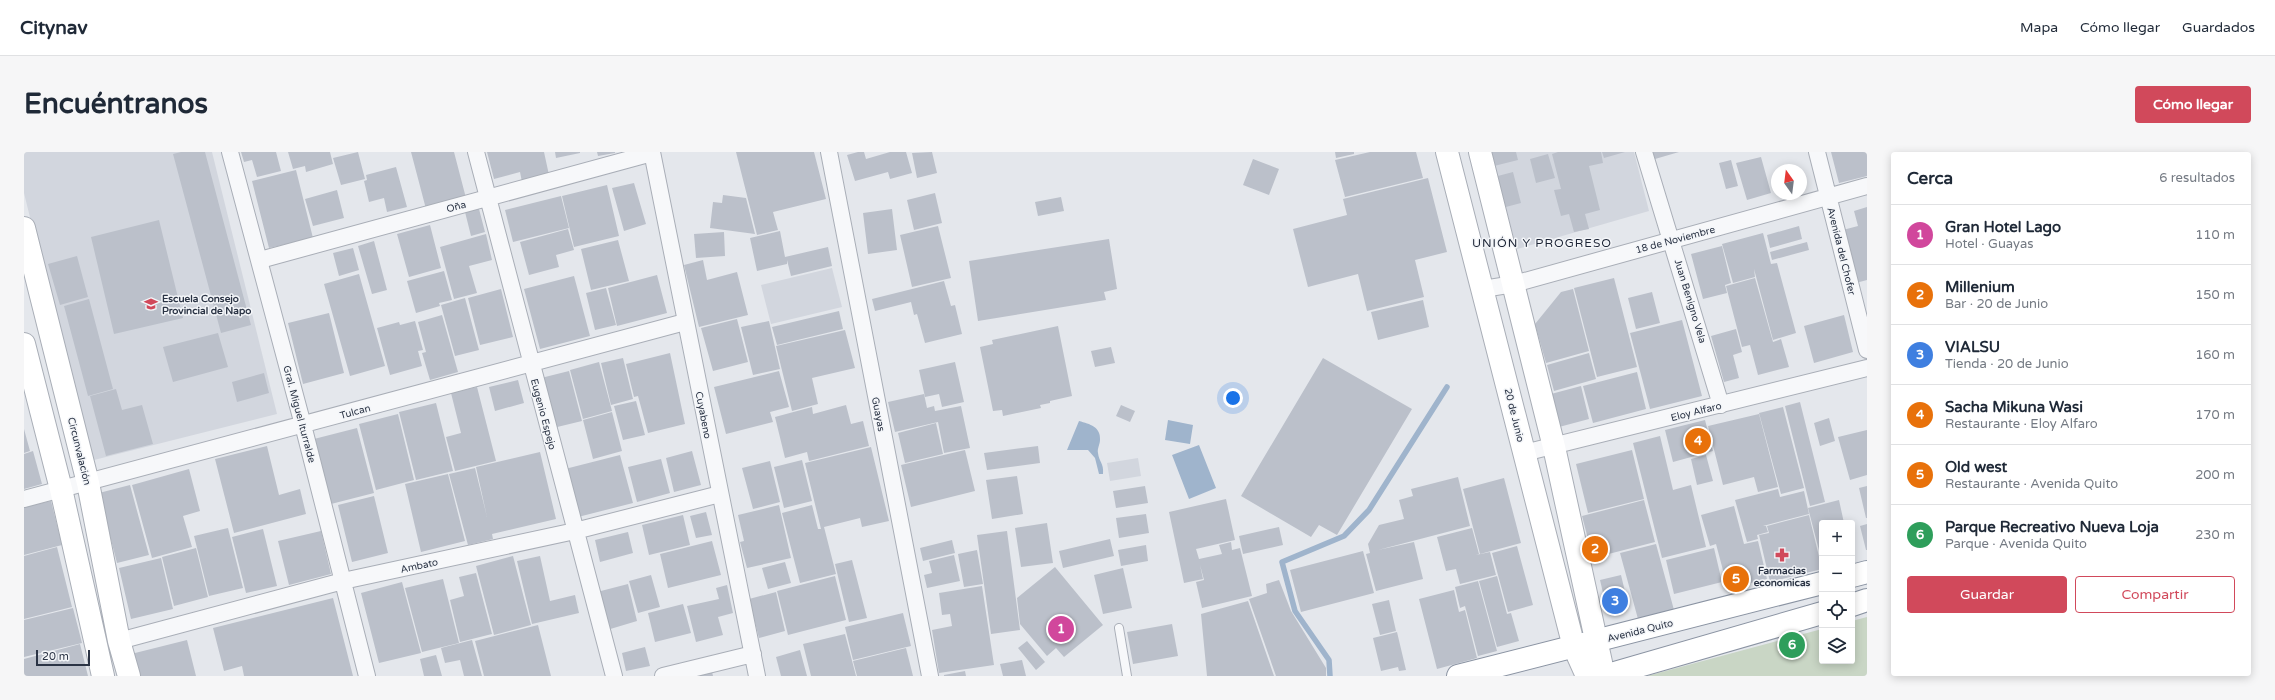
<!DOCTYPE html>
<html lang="es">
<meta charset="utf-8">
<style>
:root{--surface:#fff;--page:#f6f6f7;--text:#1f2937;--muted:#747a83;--line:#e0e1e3;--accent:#d1495b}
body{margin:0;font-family:"Varela Round",sans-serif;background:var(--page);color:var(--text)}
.controls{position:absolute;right:12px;bottom:12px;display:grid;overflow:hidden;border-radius:4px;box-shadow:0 2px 10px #0003}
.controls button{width:36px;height:36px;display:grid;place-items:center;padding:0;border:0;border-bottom:1px solid var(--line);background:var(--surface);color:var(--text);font:20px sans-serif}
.compass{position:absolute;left:1747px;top:12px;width:36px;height:36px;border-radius:50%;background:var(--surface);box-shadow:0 2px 10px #0003;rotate:346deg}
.scale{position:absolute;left:12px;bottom:10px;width:54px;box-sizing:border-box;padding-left:4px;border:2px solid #2b3445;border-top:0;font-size:11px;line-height:14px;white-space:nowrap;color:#2b3445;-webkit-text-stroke:3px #f4f6f9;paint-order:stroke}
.you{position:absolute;left:1209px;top:246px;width:14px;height:14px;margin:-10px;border:3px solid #fff;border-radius:50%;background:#1a73e8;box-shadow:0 0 0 6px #1a73e833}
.badge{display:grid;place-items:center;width:26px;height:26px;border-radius:50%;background:var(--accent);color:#fff;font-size:13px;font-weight:700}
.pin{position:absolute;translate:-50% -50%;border:2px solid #fff;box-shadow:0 1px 4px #0006}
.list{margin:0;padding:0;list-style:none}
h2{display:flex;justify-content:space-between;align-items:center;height:52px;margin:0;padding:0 16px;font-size:17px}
h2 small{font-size:13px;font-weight:400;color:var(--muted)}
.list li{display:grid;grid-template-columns:26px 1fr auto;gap:12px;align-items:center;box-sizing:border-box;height:60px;padding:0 16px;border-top:1px solid var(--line)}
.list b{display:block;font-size:15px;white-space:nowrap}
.list p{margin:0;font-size:13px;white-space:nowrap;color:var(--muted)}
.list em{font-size:13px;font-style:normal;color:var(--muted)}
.actions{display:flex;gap:8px;padding:12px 16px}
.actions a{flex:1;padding:9px 0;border:1px solid var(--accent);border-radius:4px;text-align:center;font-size:14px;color:var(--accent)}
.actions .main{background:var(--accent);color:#fff}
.icon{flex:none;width:22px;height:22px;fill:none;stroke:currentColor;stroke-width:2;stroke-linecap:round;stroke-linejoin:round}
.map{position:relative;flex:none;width:1843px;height:524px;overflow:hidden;border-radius:4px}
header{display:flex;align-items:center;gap:24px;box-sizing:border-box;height:56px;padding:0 20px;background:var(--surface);border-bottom:1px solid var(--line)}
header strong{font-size:19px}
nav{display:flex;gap:22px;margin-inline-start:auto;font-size:14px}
.intro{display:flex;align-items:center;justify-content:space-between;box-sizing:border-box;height:96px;padding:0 24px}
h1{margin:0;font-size:28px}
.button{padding:10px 18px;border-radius:4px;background:var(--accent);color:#fff;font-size:14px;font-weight:700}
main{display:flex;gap:24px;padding:0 24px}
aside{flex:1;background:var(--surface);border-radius:4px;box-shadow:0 2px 10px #0003}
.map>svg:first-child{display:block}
</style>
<header>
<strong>Citynav</strong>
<nav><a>Mapa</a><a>Cómo llegar</a><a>Guardados</a></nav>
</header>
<div class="intro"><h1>Encuéntranos</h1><a class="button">Cómo llegar</a></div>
<main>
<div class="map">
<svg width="1843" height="524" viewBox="0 0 1843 524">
<rect width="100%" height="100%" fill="#e4e7ec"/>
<path fill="#d2d6de" d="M0 0H188L253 262 66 309 0 41Z
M1461 0H1610L1625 59 1486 99Z
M808 116 818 155 747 172 737 133Z
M1114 306 1117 324 1086 329 1083 311Z"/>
<path fill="#c9d6c5" d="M1843 465V524H1623L1798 477V509H1828V469Z"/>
<path fill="#9fb4cc" d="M1144 268 1169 273 1166 292 1141 288Z
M1055 269C1066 272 1077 275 1076 288 1076 292 1073 297 1074 301 1075 310 1080 311 1079 322H1075L1071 306 1064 298H1043Z
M1175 293 1192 336 1165 347 1148 303Z"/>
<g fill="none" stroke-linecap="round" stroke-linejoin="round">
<path stroke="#9fb4cc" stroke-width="5.5" d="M1306 524 1305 508 1271 459 1258 410 1320 384 1345 358 1423 235"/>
</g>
<path fill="#bbc0ca" d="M157 0H181L227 173 197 181 149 2Z
M217 0H252L257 19 233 25 228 8 220 10Z
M264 0H306L309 12 282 20 281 14 269 17Z
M334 0 341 27 317 33 309 6Z
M387 0H430L442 46 402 57Z
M463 0H520L525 23 498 30 496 20 470 27Z
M531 0H556V1L532 6Z
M573 0H591V1L574 4Z
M712 0H790L802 47 749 60 754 78 733 83Z
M834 0H840L842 7 866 0H882L888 21 866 27 864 20 831 29 823 3Z
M908 0 913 21 893 26 888 1Z
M1311 0H1330V2L1312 6Z
M1346 0H1392L1399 26 1321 45 1311 8Z
M1462 0H1492L1494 8 1466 15Z
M1534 0H1577L1579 11 1565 14 1576 58 1561 62 1565 77 1550 80 1545 62 1537 64 1530 38 1537 37 1528 2Z
M1578 0H1601L1580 6Z
M1629 0H1655L1631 7Z
M1807 0H1843V24L1815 31Z
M1524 2 1531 26 1512 31 1506 7Z
M1737 5 1747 41 1723 48 1712 11Z
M1229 7 1255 17 1245 43 1219 33Z
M1707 8 1714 34 1702 37 1695 11Z
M372 15 383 55 363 60 360 46 345 50 340 29 343 28 342 23Z
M272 18 289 86 245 96 228 29Z
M1489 20 1497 51 1478 56 1470 25Z
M1404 26 1423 100 1391 108 1400 145 1343 159 1334 122 1284 135 1269 77 1323 63 1319 47Z
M610 31 622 72 600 79 588 36Z
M583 33 595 84 550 95 538 44Z
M313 38 320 66 289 74 281 47Z
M911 41 918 71 890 78 883 48Z
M699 43 722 46 731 82 686 76 689 50 698 51Z
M537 44 545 76 489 90 481 58Z
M1037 45 1040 59 1014 64 1011 50Z
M1843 55V128L1828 132 1815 79 1834 74 1830 59Z
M455 57 461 80 447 84 441 60Z
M868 57 873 98 844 102 839 61Z
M135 68 159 166 90 182 67 85Z
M406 73 417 116 385 125 373 82Z
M914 74 927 126 888 135 876 83Z
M1775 74 1778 87 1746 96 1743 83Z
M544 77 550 98 532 103 535 115 505 123 496 90Z
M756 79 761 105 804 95 808 114 767 124 763 108V112L733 119 726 86Z
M700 80 701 104 672 106 670 82Z
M1739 81 1747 112 1753 111 1772 181 1749 188 1730 117 1731 125 1709 131 1698 92Z
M462 82 468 108 445 114 453 141 430 147 416 95Z
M1085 87 1093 137 1080 140 1082 148 954 169 945 109Z
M594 88 605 129 567 138 557 97Z
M350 89 363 138 348 142 334 94Z
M1783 90 1785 98 1748 108 1746 100Z
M1698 94 1707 131 1701 133 1703 141 1679 147 1667 102Z
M329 96 335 118 315 124 309 101Z
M53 104 64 145 36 153 24 112Z
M679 108 683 128 713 120 724 163 675 175 660 113Z
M420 119 428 148 415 151 416 154 392 161 383 129Z
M335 122 361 214 326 224 300 132Z
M633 123 643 161 593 174 584 136Z
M550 124 566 184 516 197 500 137Z
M1590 126 1613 215 1573 225 1550 136Z
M1731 126 1749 190 1757 187 1765 215 1734 223 1726 193 1718 195 1702 134Z
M920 129 927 154 931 153 938 182 901 191 893 162 890 163 887 150 851 159 848 147Z
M582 136 592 173 571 178 562 141Z
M477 137 489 185 456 193 444 146Z
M1549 137 1565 199 1522 211 1511 172 1537 140Z
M1628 140 1636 171 1612 177 1604 146Z
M441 146 455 198 431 204 417 153Z
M65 147 89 237 64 244 40 154Z
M1399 148 1405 175 1354 188 1347 160Z
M815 159 819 177 753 193 748 175Z
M305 161 320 221 279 232 264 171Z
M418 163 434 220 406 228 398 201 402 200 394 170Z
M1820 163 1829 200 1790 211 1780 174Z
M713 167 724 210 689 219 677 176Z
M1658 168 1678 244 1626 257 1606 181Z
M391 169 399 198 394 199 398 214 366 223 353 176 375 170 376 173Z
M745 169 756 217 729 223 717 175Z
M1034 174 1048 244 1026 249V251L1016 253 1017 256 979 264 978 258 969 259 956 195 969 192 968 188Z
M1712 177 1718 200 1709 203 1715 226 1700 230 1687 184Z
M821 178 831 216 788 226 794 252 768 259 752 194Z
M194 181 204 215 149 230 139 195Z
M1087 195 1091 211 1071 215 1067 199Z
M646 201 661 272 624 281 614 244 610 245 602 212Z
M1565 201 1572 227 1530 239 1523 213Z
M599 206 609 247 587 253 577 211Z
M1299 206 1388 257 1313 383 1295 373 1287 385 1217 344Z
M575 210 588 259 559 267 546 218Z
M931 210 940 250 918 255 915 242 901 245 895 218Z
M545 219 558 269 529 276 517 226Z
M755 219 765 255 746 260 749 270 702 282 690 235Z
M1613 220 1622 257 1569 271 1559 234Z
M240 221 245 241 213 250 208 230Z
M494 228 500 251 471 259 465 235Z
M1557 234 1565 267 1535 275 1527 242Z
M453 235 472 309 431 319 422 285 437 281 427 241Z
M92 237 98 258 118 253 129 292 82 304 66 244Z
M900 242 903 256 910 254 911 259 937 254 946 296 920 301 914 270 871 280 864 250Z
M612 249 621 283 599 288 590 254Z
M1776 250 1801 350 1786 354 1761 254Z
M412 251 429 319 392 328 375 260Z
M822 253 827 272 839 269 845 294 785 309 783 300 761 306 751 265 788 255 789 262Z
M1097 253 1111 259 1106 270 1092 264Z
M1759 255 1780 336 1757 342 1735 261Z
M588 260 598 299 569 307 559 268Z
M374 262 390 328 352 338 335 272Z
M1735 262 1754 335 1734 340 1730 325 1699 333 1684 274Z
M1805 266 1811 289 1796 294 1790 271Z
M1681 268 1689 299 1649 310 1641 278Z
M912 271 919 302 881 311 874 281Z
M333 276 350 341 307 352 290 287Z
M0 277 6 299 0 301Z
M1843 278V323L1826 328 1814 285Z
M1636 284 1649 338 1667 333 1682 395 1638 406 1609 291Z
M243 294 255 343 276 337 282 362 210 381 191 307Z
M1014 294 1016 311 963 318 960 301Z
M847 295 865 369 838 375 836 366 800 375 812 422 776 431 758 361 788 353 794 377H797L781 311Z
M941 298 951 339 887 355 877 313Z
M1608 298 1620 347 1564 361 1552 312Z
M9 299 18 332 0 337V302Z
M668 299 677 333 650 340 642 306Z
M516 300 532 367 468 382 469 387 444 393 425 322 451 316 463 365 452 315Z
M596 303 609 351 554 365 541 317Z
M1682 303 1689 329 1673 333 1667 307Z
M637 307 646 341 613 350 604 315Z
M778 308 788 349 760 356 750 315Z
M746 309 756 350 729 357 718 316Z
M165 317 176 359 159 364 168 395 128 406 108 333Z
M424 322 441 389 397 400 381 332Z
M993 324 999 362 968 367 962 328Z
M1434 325 1446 374 1354 398 1390 390 1399 427 1352 439 1342 402 1346 401 1344 392 1355 373 1380 367 1375 348 1389 344 1387 337Z
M1480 326 1497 391 1456 402 1439 337Z
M106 333 125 403 93 411 75 341Z
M1121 334 1124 351 1092 356 1089 339Z
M1843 334V366H1842L1835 336Z
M1754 337 1756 345 1780 339 1785 362 1739 374H1742L1744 380 1733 383 1734 387 1723 390 1711 348Z
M350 344 364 401 328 410 314 353Z
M1202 347 1211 388 1172 397 1175 407 1198 402 1195 393 1207 390 1208 398 1216 396 1228 444 1178 456 1172 430 1180 428 1176 413 1179 427 1160 431 1145 360Z
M1620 348 1631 390 1569 406 1558 364Z
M1815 348 1820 371H1798L1797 406 1784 356Z
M27 349 38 393 0 403V355Z
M755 353 767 406 723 416 716 390 720 389 714 363Z
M1710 354 1720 392 1734 389 1743 427 1704 437 1692 392 1686 394 1677 363Z
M682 360 688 383 672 386 666 364Z
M1122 362 1125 381 1095 386 1092 366Z
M659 363 666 393 625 403 618 373Z
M1785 363 1798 417 1746 430 1735 383 1745 381 1743 374Z
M1023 371 1029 411 997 415 991 376Z
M1843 372V398H1842L1836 374Z
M1255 375 1259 393 1219 402 1215 384Z
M204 376 219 436 185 444 170 384Z
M1448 376 1455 402 1452 403 1466 400 1472 423 1436 432 1432 417 1422 419 1413 385Z
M239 377 253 434 222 441 208 385Z
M297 379 307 422 265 433 254 389Z
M983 379 996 478 967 482 953 383Z
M604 380 609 401 576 410 571 388Z
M1086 387 1090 404 1039 416 1035 399Z
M928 388 931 401 899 409 896 396Z
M688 389 697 423 644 436 636 402Z
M1632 392 1650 458 1614 467 1596 401Z
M1122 393 1124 409 1097 414 1094 398Z
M1493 394 1509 453 1484 460 1468 401Z
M33 395 48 455 0 467V404Z
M172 396 184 445 150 454 138 405Z
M1690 396 1698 430 1650 442 1642 408Z
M953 398 959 432 940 435 934 402Z
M1339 399 1350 441 1277 460 1266 418Z
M930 403 936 429 903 436 900 423 908 421 905 409Z
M489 404 507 473 470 483 452 414Z
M516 404 526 449 551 443 555 461 508 472 493 409Z
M137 406 149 457 107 467 95 416Z
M828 408 843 466 825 470 811 412Z
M761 410 767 431 744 437 738 416Z
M1031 415 1079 473 1040 505 1032 496 1023 504 996 472 993 446Z
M1099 416 1108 456 1079 462 1070 423Z
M452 421 468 482 436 490 426 448 440 444 435 425Z
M627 423 636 455 614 461 605 429Z
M1597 423 1604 452 1583 458 1576 428Z
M811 424 822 468 764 483 753 439Z
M1473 424 1483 462 1487 461 1495 489 1473 495 1455 429Z
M419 427 435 491 398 500 381 436Z
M1255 428 1267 459 1302 516V524H1252L1225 447 1243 441 1242 432Z
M1454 429 1473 499 1454 504 1441 454 1436 456 1431 435Z
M378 430 397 501 355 511 337 441Z
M604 432 613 469 583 478 573 440Z
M703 433 709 461 694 465 699 483 672 490 663 454 695 447 692 436Z
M958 434 970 513 915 521 908 478 928 474 926 462 918 463 915 441Z
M1430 438 1435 460 1441 458 1453 506 1413 517 1395 447Z
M752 440 761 479 735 486 725 447Z
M309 446 329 524H220L218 514 200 519 189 476Z
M1365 448 1372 479 1356 483 1348 452Z
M1224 449 1250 524H1183L1177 462Z
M659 452 667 481 631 490 624 461Z
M49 456 58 491 0 505V468Z
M879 461 887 494 829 508 821 475Z
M1148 472 1154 504 1109 512 1103 480Z
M514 473 527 524H460L451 489Z
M1373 480 1382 518 1375 519 1374 515 1357 519 1349 486Z
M821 482 832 524H787L779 492Z
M163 488 172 524H112L107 502Z
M448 488 458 524H440L436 508 421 511 417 496Z
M1003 489 1021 510 1012 518 994 496Z
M56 492 64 524H0V507Z
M621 495 626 514 602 519 598 501Z
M882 496 889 524H833L829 509Z
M776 498 783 524H757L752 505Z
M412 503 418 524H400L396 507Z
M998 508 1002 524H979L976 512Z
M941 519 942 524H920V523Z
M688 520 689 524H672Z"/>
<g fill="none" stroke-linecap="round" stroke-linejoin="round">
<g stroke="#a9aeb7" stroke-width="10">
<path id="lane" d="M1095 476 1103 524"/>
</g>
<g stroke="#a9aeb7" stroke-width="18">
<path id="street" d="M206 0 279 273 343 524
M452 0 590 524
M628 0 733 524
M805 0 906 524
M1620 0 1697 253
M1793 0 1843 198
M236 108 628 1
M1459 137 1490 132 1843 34
M1500 301 1843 216
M0 347 661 170
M95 489 319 429 551 379 696 342
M639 524 729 502"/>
</g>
<g stroke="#a9aeb7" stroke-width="24">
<path id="secondary" d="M1423 0 1550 495 1563 524
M1456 0 1530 295 1580 524
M0 76 64 331 95 489 105 524
M0 192 37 337 79 524"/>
</g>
<g stroke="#8b94a3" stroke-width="24">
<path id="highway" d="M1828 424 1843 420
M1828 453 1843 448
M1434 524 1798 431
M1580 524 1798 461"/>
</g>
<use href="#lane" stroke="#f7f8fa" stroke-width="8"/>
<use href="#street" stroke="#f7f8fa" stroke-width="16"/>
<use href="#secondary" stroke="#fff" stroke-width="22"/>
<use href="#highway" stroke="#fff" stroke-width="22"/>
</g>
<defs>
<g id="school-bare" transform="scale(1.08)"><path d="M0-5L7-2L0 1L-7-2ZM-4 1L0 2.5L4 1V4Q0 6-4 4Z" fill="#d1495b" stroke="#f4f6f9" stroke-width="2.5" paint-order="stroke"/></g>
<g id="pharmacy-bare" transform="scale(1.08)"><path d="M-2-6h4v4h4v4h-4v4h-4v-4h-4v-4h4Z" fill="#d1495b" stroke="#f4f6f9" stroke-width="2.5" paint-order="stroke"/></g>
</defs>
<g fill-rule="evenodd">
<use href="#school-bare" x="127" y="152"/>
<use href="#pharmacy-bare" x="1758" y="403"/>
</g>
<g text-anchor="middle" stroke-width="3" stroke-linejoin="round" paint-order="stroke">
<g font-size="10" fill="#2b3445" stroke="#f4f6f9">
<text transform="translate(432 54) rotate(-15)" y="4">Oña</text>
<text transform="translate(1651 87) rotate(-15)" y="4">18 de Noviembre</text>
<text transform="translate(1818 99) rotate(76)" y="4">Avenida del Chofer</text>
<text transform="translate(1667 149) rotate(73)" y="4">Juan Benigno Vela</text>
<text transform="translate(331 259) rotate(-15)" y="4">Tulcan</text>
<text transform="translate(1672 259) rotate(-14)" y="4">Eloy Alfaro</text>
<text transform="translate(276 262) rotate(75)" y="4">Gral. Miguel Iturralde</text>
<text transform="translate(520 262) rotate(75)" y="4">Eugenio Espejo</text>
<text transform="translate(855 262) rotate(79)" y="4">Guayas</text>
<text transform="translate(680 263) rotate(79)" y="4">Cuyabeno</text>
<text transform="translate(1491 263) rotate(76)" y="4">20 de Junio</text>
<text transform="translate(56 299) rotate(76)" y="4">Circunvalación</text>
<text transform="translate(395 413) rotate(-12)" y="4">Ambato</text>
<text transform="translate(1616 478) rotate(-14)" y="4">Avenida Quito</text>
</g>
<g font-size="10" font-weight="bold" fill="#2b3445" stroke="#f4f6f9" text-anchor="start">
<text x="138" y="150">Escuela Consejo<tspan x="138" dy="12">Provincial de Napo</tspan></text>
<text x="1758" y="422" text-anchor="middle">Farmacias<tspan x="1758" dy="12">economicas</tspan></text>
</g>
<g font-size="12" letter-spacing="1" fill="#1d2536" stroke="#f4f6f9">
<text x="1518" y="95">UNIÓN Y PROGRESO</text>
</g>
</g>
</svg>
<div class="controls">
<button>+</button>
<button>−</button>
<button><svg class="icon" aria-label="locate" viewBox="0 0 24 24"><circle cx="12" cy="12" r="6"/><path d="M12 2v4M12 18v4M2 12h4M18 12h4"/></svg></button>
<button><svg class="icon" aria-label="layers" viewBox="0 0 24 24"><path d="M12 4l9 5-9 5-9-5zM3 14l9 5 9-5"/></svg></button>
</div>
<svg class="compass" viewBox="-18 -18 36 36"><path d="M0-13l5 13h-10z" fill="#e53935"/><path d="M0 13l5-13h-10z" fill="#747a83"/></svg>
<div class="scale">20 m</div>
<div class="you"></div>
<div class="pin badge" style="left:1037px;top:477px;background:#d1479c">1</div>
<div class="pin badge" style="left:1571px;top:397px;background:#e8710a">2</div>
<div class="pin badge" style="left:1591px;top:449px;background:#3f7fe0">3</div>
<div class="pin badge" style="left:1674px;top:289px;background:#e8710a">4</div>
<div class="pin badge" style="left:1712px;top:427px;background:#e8710a">5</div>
<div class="pin badge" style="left:1768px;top:493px;background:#2e9e5b">6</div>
</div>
<aside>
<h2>Cerca<small>6 resultados</small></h2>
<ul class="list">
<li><span class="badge" style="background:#d1479c">1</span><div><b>Gran Hotel Lago</b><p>Hotel · Guayas</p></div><em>110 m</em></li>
<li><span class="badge" style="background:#e8710a">2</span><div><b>Millenium</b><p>Bar · 20 de Junio</p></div><em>150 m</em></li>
<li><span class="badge" style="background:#3f7fe0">3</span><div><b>VIALSU</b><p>Tienda · 20 de Junio</p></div><em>160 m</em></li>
<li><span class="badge" style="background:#e8710a">4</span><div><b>Sacha Mikuna Wasi</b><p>Restaurante · Eloy Alfaro</p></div><em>170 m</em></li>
<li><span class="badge" style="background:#e8710a">5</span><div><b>Old west</b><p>Restaurante · Avenida Quito</p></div><em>200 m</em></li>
<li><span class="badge" style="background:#2e9e5b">6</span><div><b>Parque Recreativo Nueva Loja</b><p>Parque · Avenida Quito</p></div><em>230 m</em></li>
</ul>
<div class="actions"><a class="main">Guardar</a><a>Compartir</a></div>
</aside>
</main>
